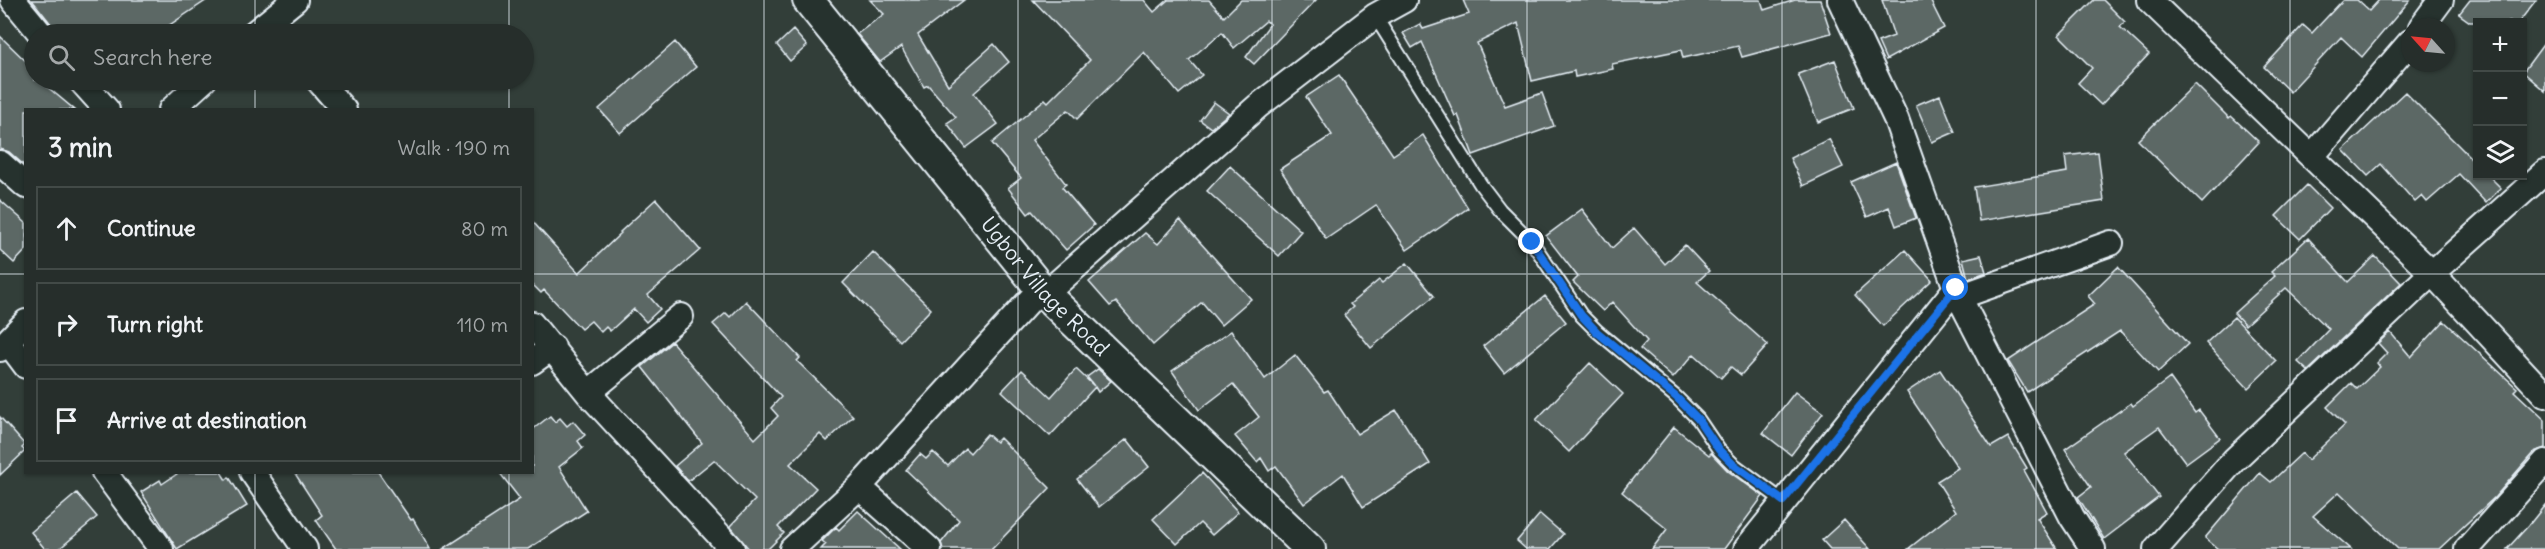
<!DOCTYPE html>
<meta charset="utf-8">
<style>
:root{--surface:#262e2b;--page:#323a37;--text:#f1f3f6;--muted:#a4a8a9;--line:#424a47}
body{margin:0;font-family:Delius,sans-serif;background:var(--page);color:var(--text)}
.controls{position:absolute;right:18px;top:18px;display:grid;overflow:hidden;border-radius:0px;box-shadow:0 2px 4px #0004}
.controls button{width:54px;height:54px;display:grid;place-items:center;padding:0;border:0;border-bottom:2px solid var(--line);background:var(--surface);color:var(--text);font:30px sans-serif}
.compass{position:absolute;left:2401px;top:18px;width:54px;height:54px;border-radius:50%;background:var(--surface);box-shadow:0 2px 4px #0004;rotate:297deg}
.stop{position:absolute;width:18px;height:18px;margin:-14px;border:4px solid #1a73e8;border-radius:50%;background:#fff}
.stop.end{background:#1a73e8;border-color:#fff;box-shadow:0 2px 6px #0008}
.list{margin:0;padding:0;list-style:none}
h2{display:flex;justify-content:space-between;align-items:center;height:78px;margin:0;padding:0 24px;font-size:26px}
h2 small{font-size:20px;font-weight:400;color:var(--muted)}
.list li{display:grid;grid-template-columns:39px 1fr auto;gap:18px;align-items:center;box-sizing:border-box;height:84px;margin:0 12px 12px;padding:0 12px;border:2px solid var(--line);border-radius:0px}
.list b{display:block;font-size:22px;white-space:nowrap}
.list em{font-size:20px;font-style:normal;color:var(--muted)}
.icon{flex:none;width:33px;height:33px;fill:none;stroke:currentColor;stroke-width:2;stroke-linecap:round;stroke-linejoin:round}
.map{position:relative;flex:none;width:2545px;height:549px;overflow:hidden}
.search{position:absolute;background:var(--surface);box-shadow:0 2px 4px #0004;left:24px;top:24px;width:510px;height:66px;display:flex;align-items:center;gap:15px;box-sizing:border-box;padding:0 21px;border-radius:33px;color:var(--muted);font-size:22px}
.panel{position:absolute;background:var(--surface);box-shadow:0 2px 4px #0004;left:24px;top:108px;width:510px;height:366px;border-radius:0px}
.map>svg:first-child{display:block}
</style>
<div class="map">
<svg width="2545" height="549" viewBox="0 0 2545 549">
<rect width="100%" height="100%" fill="#323e39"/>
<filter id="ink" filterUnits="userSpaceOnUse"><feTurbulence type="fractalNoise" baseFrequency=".0167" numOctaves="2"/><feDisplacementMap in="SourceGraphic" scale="12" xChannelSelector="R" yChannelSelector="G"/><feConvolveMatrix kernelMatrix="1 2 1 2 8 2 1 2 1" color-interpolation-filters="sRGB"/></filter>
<g filter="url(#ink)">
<path fill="#5c6865" stroke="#e8f1f8" stroke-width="1.5" d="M32 0H207L156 34H55L52 25Z
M870 0H964L918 35 948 85 994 44 1009 62 974 93 998 124 966 148 947 123 956 117 928 85 924 87 901 47 880 62 857 34 884 14Z
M1033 0H1144L1154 12 1168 0H1209L1224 17 1241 0H1316L1254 64 1246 57 1270 24 1266 21 1234 48 1222 32 1189 60 1202 75 1179 94 1144 52 1077 119 1068 110 1032 140 1066 184 1062 187 1094 225 1066 250 1032 211 1028 214 1008 188 1021 178 992 143 1045 99 1048 102 1090 60Z
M1463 0H1761L1764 10 1795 0H1820L1831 33 1742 57 1738 46 1683 58 1681 50 1612 64 1613 69 1575 77 1574 71 1532 81 1518 23 1477 43 1505 106 1542 93 1554 126 1473 155 1458 115 1455 116 1422 42 1412 48 1403 33 1420 24 1423 29 1469 14Z
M1882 0H1930L1944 28 1886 60 1878 42 1894 36Z
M2094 0H2103L2125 22 2120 27 2149 54 2101 105 2078 83 2092 68 2059 35Z
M2343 0H2357L2369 11 2379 0H2410L2362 57 2341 37 2290 92 2264 67 2303 25 2312 33Z
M2470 0H2536L2519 22H2470L2459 14Z
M793 30 807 46 790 61 777 45Z
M0 36 34 69V80H39L75 110H26V167L9 152 0 149Z
M675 42 696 67 620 133 599 109Z
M2545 42V91L2523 72Z
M1835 60 1854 108 1818 122 1798 74Z
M1339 75 1393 155 1423 135 1468 208 1407 250 1376 205 1326 239 1280 169 1332 135 1306 97Z
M2195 84 2229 118 2231 116 2259 142 2202 203 2138 140Z
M2405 92 2478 165V176H2489L2501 188 2486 203 2459 174 2427 202 2422 196 2415 202 2381 164 2368 176 2343 150Z
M1940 95 1955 132 1932 142 1916 105Z
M1214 102 1229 113 1211 128 1200 120Z
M1829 139 1843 167 1803 186 1790 158Z
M2098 152 2104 201 1979 221 1974 187 2067 172 2065 156Z
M1896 162 1916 218 1896 226 1889 207 1867 217 1851 182Z
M1230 166 1301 231 1279 256 1207 191Z
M2307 185 2330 208 2300 239 2276 216Z
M656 199 700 250 648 295 660 309 646 322 634 309 610 331 606 327 601 332 591 321 581 329 544 290 541 293 532 284V221L579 273 621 233 620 232Z
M0 200 26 223V250L14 263 0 250Z
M1582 209 1612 248 1634 228 1665 264 1685 245 1709 271 1697 282 1768 345 1741 375 1731 367 1721 378 1694 354 1673 378 1640 349 1647 341 1612 302 1603 311 1573 282 1578 277 1546 236Z
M1180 220 1251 299 1221 325 1202 302 1153 345 1116 302 1110 306 1089 282 1145 233 1158 244Z
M2308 238 2348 282 2375 256 2401 283 2308 371 2298 362 2329 329 2286 288 2245 325 2234 313 2275 276 2271 272Z
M1905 250 1932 280 1883 326 1855 295Z
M873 252 931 309 900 341 843 283Z
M1981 255 1986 272 1968 279 1963 259Z
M1407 263 1434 296 1371 348 1344 315 1353 307 1350 304 1379 280 1382 283Z
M2118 267 2188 344 2158 372 2120 331 2027 392 2008 361 2095 304 2088 296Z
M1545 296 1566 322 1504 373 1483 346Z
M746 301 800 358 797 361 853 416 827 441 820 434 790 464 816 488 778 527 784 533 768 549H749L730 526 755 500 714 460 688 481 675 466 702 443 642 367 672 342 755 439 778 416 771 408 781 397 713 324 726 313 730 317Z
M2234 317 2276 361 2248 388 2206 343Z
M2444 321 2517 388 2514 391 2545 420V448L2534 452 2495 497 2439 549H2398L2339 492 2313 516 2351 549H2218L2205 538 2260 473 2271 482 2302 453 2308 460 2345 425 2327 407 2351 383 2357 389 2380 367 2377 363 2387 353 2378 343 2390 332 2411 357Z
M1231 331 1265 379 1295 355 1324 392 1328 390 1357 434 1396 410 1430 464 1363 507 1343 474 1304 504 1276 466 1269 471 1261 458 1257 462 1235 436 1259 417 1233 384 1199 410 1172 371Z
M1590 363 1623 394 1569 452 1536 420Z
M1076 369 1094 386 1087 377 1098 369 1111 381 1098 392 1095 387 1050 436 1002 391 1022 370 1051 397Z
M1940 370 1991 447 2008 437 2027 468 2024 470 2047 512 2037 518 2057 549H1908L1956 511 1937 481 1958 468 1907 392Z
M2170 378 2195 413 2199 410 2220 438 2186 463 2159 427 2124 452 2159 497 2104 539 2078 497 2091 487 2065 449 2131 403 2133 406Z
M1795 392 1823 413 1791 455 1763 433Z
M550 416 555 422 560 418 567 426 573 421 585 435 578 441 583 448 559 467 587 511 528 549H443L520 499 499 472H532V430Z
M0 417 25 445 22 448 25 451 0 475Z
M1674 427 1709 455 1711 453 1728 471 1763 496 1724 549H1652L1667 529 1622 492Z
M987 434 996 442 1000 438 1050 488 992 549H943L941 543 959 520 906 470 920 454 926 459 933 452 948 466 965 448 970 453Z
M1127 439 1149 467 1099 507 1077 479Z
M180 472H221L226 480 229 477 247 506 177 549 141 492 160 480 162 484Z
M294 472H378L411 520 413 519 430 549H336L316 520 322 515Z
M1202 473 1238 512 1212 535 1200 523 1177 544 1153 519Z
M77 493 97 517 59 549H45L31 532Z
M2545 505V549H2507L2529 525Z
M858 511 900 549H821L826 544 822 541 836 527 839 530Z
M1540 514 1563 534 1550 549H1526L1517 541Z
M1844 520 1870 549H1830L1822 540Z"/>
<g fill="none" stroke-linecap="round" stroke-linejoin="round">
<g stroke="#e8f1f8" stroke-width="16">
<path id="service" d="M1375 16 1481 185 1500 210 1532 242 1581 315 1597 331 1676 397 1698 419 1719 450 1733 464 1783 501"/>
</g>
<g stroke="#e8f1f8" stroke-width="28">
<path id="minor" d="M13 0 41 34
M1840 0 1896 119 1959 297 2072 517 2093 549
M2149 0 2432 273 2545 395
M2421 27 2441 0
M253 34 295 0
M80 80 107 110
M318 80 344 110
M171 110 204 80
M2313 155 2410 42
M0 163 26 186
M1045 294 1258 106 1375 16 1404 0
M1959 297 2111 243
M532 324 588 393 732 549
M8 342 26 366
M0 349 26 322
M532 362 553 347
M588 393 681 316
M104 472 161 549
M252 472 305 549
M859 487 929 549
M792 549 859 487 1041 288
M1746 549 1956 288
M2156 549 2234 460 2432 273 2545 172
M2467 549 2545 462"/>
</g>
<g stroke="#e8f1f8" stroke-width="34">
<g id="tertiary">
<path id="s1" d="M808 0 1045 294 1310 549"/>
</g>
</g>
<use href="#service" stroke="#26332d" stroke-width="12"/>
<use href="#minor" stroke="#26332d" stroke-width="24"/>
<use href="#tertiary" stroke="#26332d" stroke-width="30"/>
</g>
</g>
<g fill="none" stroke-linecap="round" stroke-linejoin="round" filter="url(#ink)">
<path stroke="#1a73e8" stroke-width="8" d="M1532 242 1581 315 1597 332 1676 397 1698 419 1719 450 1733 464 1783 501 1956 288"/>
</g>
<path fill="none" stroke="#e8f1f8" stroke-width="1.5" stroke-opacity="0.55" d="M255 0V34M509 0V34M764 0V549M1018 0V549M1272 0V549M1527 0V549M1782 0V549M2036 0V549M2290 0V549M255 80V110M509 80V110M0 274H26M532 274H2545M255 472V549M509 472V549"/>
<g text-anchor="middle" stroke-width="4.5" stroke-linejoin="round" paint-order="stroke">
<g font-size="21" fill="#e8f1f8" stroke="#26332d">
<text dy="7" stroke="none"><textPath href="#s1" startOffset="372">Ugbor Village Road</textPath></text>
</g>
</g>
</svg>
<div class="controls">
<button>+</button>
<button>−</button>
<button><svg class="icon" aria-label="layers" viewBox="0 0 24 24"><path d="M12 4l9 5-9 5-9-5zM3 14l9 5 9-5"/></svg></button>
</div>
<svg class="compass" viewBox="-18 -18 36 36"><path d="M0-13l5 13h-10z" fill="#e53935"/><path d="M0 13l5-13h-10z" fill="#a4a8a9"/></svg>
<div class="stop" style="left:1956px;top:288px"></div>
<div class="stop end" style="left:1532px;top:242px"></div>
<div class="search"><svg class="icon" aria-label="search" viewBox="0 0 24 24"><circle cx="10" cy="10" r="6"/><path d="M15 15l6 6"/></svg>Search here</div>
<section class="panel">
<h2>3 min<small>Walk · 190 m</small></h2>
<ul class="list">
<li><svg class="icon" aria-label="ahead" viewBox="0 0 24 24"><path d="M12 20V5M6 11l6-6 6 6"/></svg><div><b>Continue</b></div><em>80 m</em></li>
<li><svg class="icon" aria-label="right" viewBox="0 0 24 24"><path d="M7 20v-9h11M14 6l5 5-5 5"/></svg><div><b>Turn right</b></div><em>110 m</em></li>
<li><svg class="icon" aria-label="arrive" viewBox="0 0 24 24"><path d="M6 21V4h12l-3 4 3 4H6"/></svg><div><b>Arrive at destination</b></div></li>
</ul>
</section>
</div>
